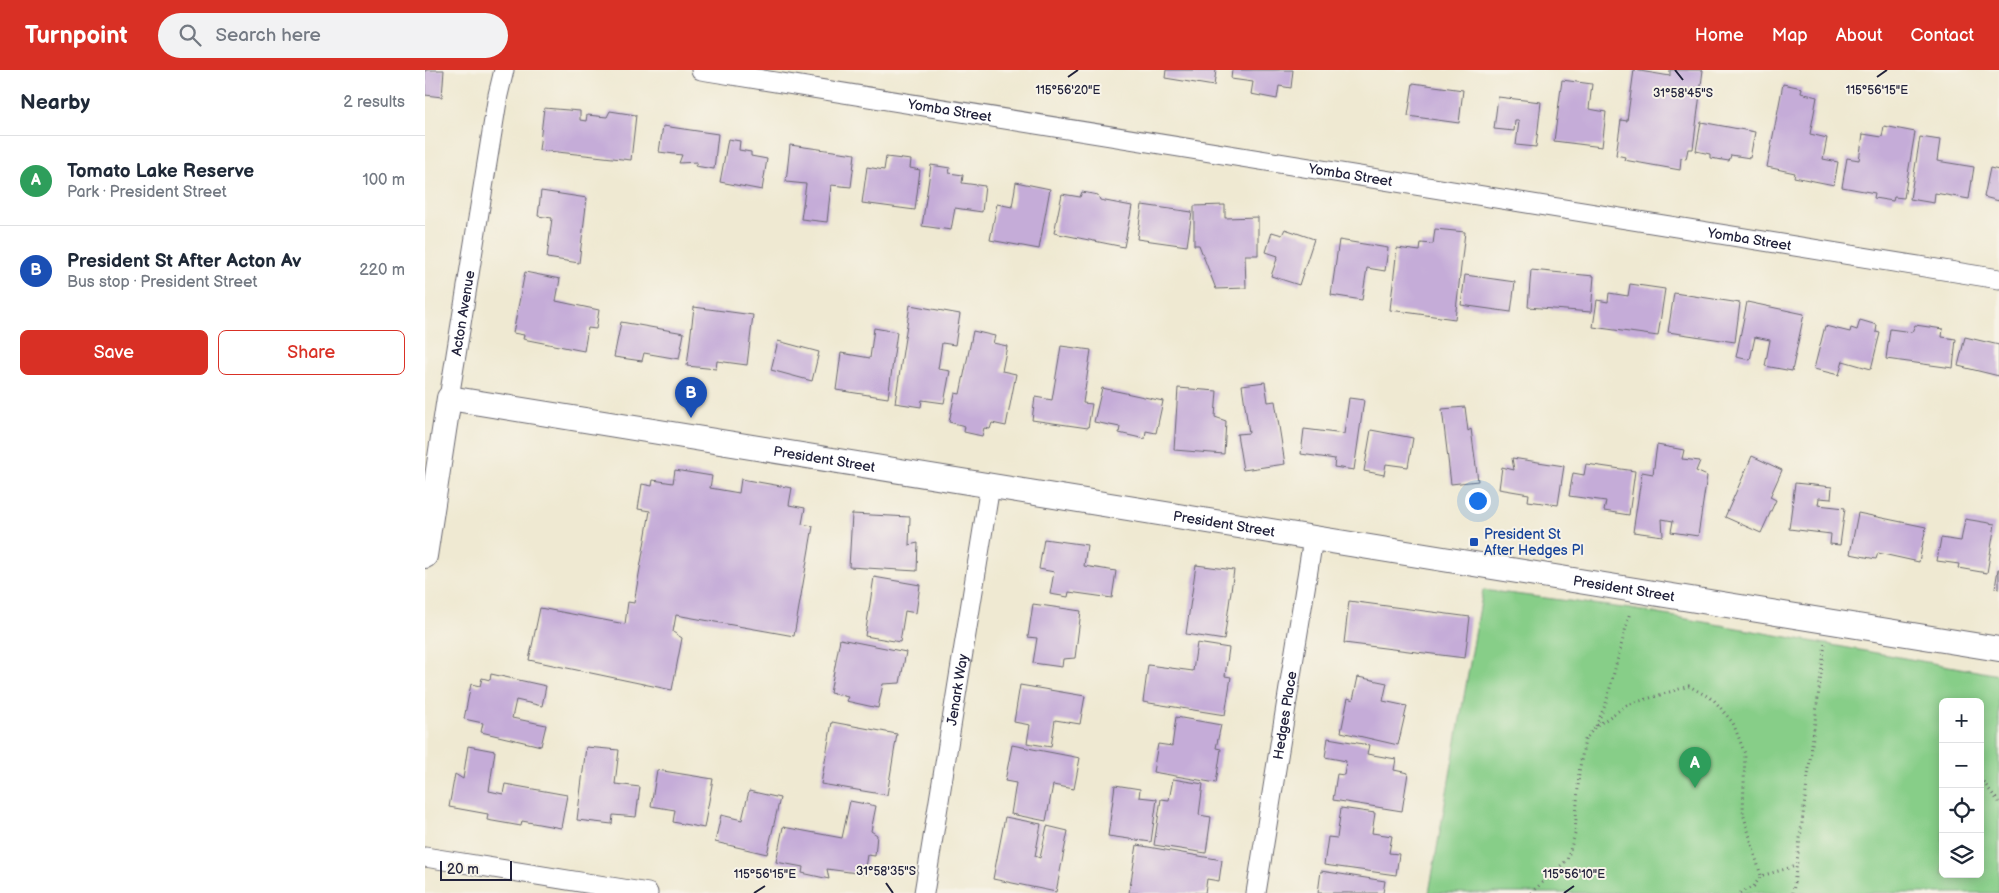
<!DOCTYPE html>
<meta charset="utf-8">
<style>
:root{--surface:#fff;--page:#f2f2f3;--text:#1f2937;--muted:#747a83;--line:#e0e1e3;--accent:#d93025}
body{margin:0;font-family:"Balsamiq Sans",sans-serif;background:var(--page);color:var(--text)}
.controls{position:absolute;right:15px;bottom:15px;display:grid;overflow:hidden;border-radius:8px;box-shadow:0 2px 12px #0003}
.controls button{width:45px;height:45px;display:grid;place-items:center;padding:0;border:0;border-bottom:1px solid var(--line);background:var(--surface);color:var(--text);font:25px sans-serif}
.scale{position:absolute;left:15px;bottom:12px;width:72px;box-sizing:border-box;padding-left:5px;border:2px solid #22223b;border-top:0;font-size:14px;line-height:18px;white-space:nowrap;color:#22223b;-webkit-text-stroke:4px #f7f3e8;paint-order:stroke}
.you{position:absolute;left:1052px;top:430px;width:18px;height:18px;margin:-12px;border:4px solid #fff;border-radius:50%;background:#1a73e8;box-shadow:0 0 0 8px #1a73e833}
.badge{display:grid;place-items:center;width:32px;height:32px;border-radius:50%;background:var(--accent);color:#fff;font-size:16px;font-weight:700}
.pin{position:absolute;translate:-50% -41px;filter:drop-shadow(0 1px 2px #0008)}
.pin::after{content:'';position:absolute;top:26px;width:18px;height:15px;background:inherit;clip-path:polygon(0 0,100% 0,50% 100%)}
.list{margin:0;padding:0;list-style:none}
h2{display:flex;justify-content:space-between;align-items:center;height:65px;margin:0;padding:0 20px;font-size:21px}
h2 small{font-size:16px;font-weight:400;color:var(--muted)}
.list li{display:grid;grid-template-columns:32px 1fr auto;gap:15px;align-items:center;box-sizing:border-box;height:90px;padding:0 20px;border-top:1px solid var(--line)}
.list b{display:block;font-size:19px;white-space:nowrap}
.list p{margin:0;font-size:16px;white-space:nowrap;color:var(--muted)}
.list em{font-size:16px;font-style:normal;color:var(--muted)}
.actions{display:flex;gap:10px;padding:15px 20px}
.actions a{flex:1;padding:11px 0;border:1px solid var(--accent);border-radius:8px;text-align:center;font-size:18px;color:var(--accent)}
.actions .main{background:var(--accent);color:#fff}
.icon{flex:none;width:28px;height:28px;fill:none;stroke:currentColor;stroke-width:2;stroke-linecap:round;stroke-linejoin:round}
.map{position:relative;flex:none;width:1574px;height:823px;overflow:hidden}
header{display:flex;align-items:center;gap:30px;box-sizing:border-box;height:70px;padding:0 25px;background:var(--accent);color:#fff}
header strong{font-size:24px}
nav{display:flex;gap:28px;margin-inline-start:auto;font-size:18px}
.search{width:350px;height:45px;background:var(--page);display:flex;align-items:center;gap:12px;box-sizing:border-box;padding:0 18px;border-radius:28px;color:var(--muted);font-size:19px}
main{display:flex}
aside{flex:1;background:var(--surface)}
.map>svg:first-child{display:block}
</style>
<header>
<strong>Turnpoint</strong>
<div class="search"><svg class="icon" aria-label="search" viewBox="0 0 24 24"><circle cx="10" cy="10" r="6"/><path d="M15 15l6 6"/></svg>Search here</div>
<nav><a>Home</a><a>Map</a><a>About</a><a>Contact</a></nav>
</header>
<main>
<aside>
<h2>Nearby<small>2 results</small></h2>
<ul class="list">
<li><span class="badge" style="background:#2e9e5b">A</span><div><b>Tomato Lake Reserve</b><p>Park · President Street</p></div><em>100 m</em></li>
<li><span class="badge" style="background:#1a4fb4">B</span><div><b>President St After Acton Av</b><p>Bus stop · President Street</p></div><em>220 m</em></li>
</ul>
<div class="actions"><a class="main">Save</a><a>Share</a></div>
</aside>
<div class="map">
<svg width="1574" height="823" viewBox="0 0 1574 823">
<rect width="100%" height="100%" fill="#f7f3e8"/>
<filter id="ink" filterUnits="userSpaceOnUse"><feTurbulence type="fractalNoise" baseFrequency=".02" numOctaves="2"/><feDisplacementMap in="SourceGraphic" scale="10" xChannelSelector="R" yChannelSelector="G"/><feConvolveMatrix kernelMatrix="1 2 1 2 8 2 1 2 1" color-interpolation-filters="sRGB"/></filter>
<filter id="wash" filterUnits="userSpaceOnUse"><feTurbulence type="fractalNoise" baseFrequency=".0096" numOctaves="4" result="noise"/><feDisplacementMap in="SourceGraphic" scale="20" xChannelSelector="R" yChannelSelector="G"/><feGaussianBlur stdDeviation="1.12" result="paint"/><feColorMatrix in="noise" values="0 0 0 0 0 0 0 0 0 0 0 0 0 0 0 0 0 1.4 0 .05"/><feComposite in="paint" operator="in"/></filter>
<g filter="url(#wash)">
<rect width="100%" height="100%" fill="#efe9d2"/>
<path fill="#87ce88" stroke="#547862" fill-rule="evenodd" d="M1058 520 1206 539 1574 605V823H1004ZM1518 632H1555V804H1518Z"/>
<g id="blocks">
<path fill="#c5acd8" d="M0 0H19L17 27 0 25Z
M741 0H791L789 16 740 8Z
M807 0H868L866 18 854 16 852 29 826 24 828 12 806 9Z
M1209 0 1245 6V0H1278L1268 79H1263L1261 89 1256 88 1255 100 1199 90 1200 87 1191 85 1196 50 1202 51Z
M1137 10 1167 14 1164 39 1181 42 1177 77 1129 71Z
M988 13 1038 20 1034 53 983 46Z
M1358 14 1377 18 1376 23 1392 27 1385 64 1402 68 1398 89 1413 92 1409 115 1369 107 1370 103 1342 97Z
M1073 27 1116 32 1111 77 1091 75 1094 51H1090L1089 61 1069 59Z
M119 38 155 41V50L161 51 162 45 182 47 185 41 211 45 206 90 114 80Z
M1276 52 1330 62 1325 88 1306 85 1304 91 1285 88V84L1271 81Z
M238 56 293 64 289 99 270 96 272 92 254 93 257 85 234 82Z
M1459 56 1490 62 1479 128 1469 127 1468 131 1449 128 1450 123 1417 117 1422 88 1434 90 1438 64 1457 67Z
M1495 67 1515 70 1512 91 1549 97 1544 129 1510 123 1509 133 1485 129Z
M303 69 315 71 314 80 326 82V86L342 89 337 120 295 112Z
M365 75 430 84 426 117 406 115 402 152 376 149 381 114 361 112Z
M461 87 486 90 485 98 495 100 490 140 437 133 442 97 459 100Z
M506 95 525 98 524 103 538 105 537 113 560 116 557 142 530 138 526 160 497 156Z
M1565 98 1574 100V131L1559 127Z
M591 112 625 119 614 179 565 170 572 134 587 137Z
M116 121 162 128 154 193 122 188 127 148 113 146Z
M657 122 673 125 675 130 707 136 699 177 629 163 637 124 655 127Z
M717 135 767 142 762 176 712 169Z
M800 135V148L833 147V185H820L821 218 791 219 774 175H769V136Z
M860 159 889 169 874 215 846 206 853 186 841 182 847 162 857 165Z
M1010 159 1040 162 1030 249 965 240 972 178 995 181 996 173 1008 174Z
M914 170 963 178 960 201 942 198 937 230 906 225Z
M1106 200 1169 206 1166 242 1103 237Z
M100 202 135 209 131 231 174 240 171 259 163 258 159 281 98 269 99 265 88 263Z
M1040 205 1090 212 1086 242 1036 235Z
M1205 214 1240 219 1233 266 1168 257 1172 230 1183 232 1184 223 1203 226Z
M1249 223 1315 233 1310 272 1243 262Z
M1322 232 1379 244 1367 301 1340 296 1345 270 1330 267 1325 290 1311 287Z
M485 235 535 244 530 275 517 273 513 299 525 301 519 333 497 330 496 337 470 333Z
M269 237 328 245 322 295 292 291 291 299 262 296Z
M1435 250 1452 255 1451 262 1455 263 1446 299 1418 291 1414 305 1389 299 1400 256 1425 262 1426 258 1432 260Z
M196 252 259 263 254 289 219 283 217 291 189 287Z
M1490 255 1518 259 1517 267 1531 269 1528 298 1461 289 1465 259 1487 262Z
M449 258 472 262 463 328 411 320 416 283 445 288Z
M548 261 570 266 568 273 582 276 577 301 591 304 581 356 567 353 565 359 559 358 557 366 539 362 540 356 524 352 530 323 535 324Z
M1540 267 1574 275V306L1533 296Z
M353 271 394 282 387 311 346 300Z
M636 276 666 280 658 333 667 334 663 358 607 350 610 327 627 330Z
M840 312 843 332 850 331 860 394 818 400 812 364 824 363 817 315Z
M677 318 738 331 731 363 721 361 720 369 694 363 695 357 669 352Z
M753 318 792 321 790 347 801 351 799 384 749 380Z
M924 328 939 330 929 400 909 397 910 389 876 384 879 359 919 364Z
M1040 337 1043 361 1046 359 1053 411 1026 414 1017 339Z
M946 360 988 368 983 397 961 394 959 405 939 401Z
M1232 375 1259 380 1257 389 1275 391 1271 401 1282 406 1273 466 1246 462 1248 451 1237 449 1238 466 1208 462 1217 402 1228 404Z
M1327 386 1357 400 1345 427 1351 430 1336 463 1300 447Z
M1087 388 1139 396 1133 435 1103 431 1104 424 1074 419 1077 397 1089 400Z
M1161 394 1210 401 1204 445 1179 441 1181 431 1144 426 1148 403 1159 405Z
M250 400 287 406 285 418 314 423 316 409 367 418 364 435 380 438 377 454 388 456 369 566 251 545 248 562 257 568 247 620 104 590 115 538 200 554 203 532 209 533 225 441 213 439 217 414 227 416 228 410 248 413Z
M1370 413 1407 417 1406 429 1394 428 1393 435 1420 438 1415 475 1405 474 1406 464 1364 459Z
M1433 443 1501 457 1494 492 1453 483 1451 489 1425 484Z
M427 444 485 447 484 475 493 473 492 501 424 497Z
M1540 449 1570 454 1562 503 1533 498 1534 494 1512 491 1516 468 1536 471Z
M619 469 662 475 659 496 691 501 687 528 644 522 643 527 625 524 629 502 614 499Z
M771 495 809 500 799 570 761 564Z
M1573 499H1574V519L1570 518Z
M449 507 495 515 491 543 480 541 475 572 440 566Z
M924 531 1045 547 1040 588 919 573Z
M608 534 656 541 650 588 638 589 637 597 608 593 612 568 603 567Z
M415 569 481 582 475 613 458 614 453 638 421 631 423 627 405 623Z
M772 573 804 578 800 606 806 607 800 645 718 632 723 595 768 601Z
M66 604 121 616 117 636 91 630 87 648 121 655 116 676 56 662 58 653 39 649 46 614 55 616 57 608 65 610Z
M933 607 962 613 958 631 982 636 973 675 916 662 923 628 928 630Z
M595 615 660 626 655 654 630 650 626 677 602 673 605 655 589 652Z
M751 647 796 655 791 678 796 679 791 713 728 702 733 674 747 676Z
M407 652 472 664 462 725 396 714Z
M903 668 944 675 942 684 971 689 969 700 983 703 977 741 908 730 912 704 919 705 921 691 900 687Z
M587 675 655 688 649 719 628 715 621 751 586 744 591 713 580 711Z
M43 676 70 681 64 721 78 724 80 714 142 725 136 758 97 751 96 756 62 750 63 744 24 737 30 704 38 709Z
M161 677 194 680 190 714 215 717 211 747 188 745 187 754 152 750Z
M232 700 288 709 279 758 248 752 250 740 226 736Z
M748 709 778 714 774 745 786 747 781 783 729 775 736 729 744 730Z
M690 715 715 719 714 727 732 729 726 772 683 766Z
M324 721 355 728 342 784 290 772 296 745 317 750Z
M425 731 451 736 446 761 452 765 450 786 442 785 439 804 402 799 404 809 377 803 378 797 351 792 358 757 417 768Z
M916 738 950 743 947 763 967 766 964 783 974 784 971 805 899 795 903 767 912 768Z
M580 747 616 754 610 786 615 788 622 756 643 761 631 822 568 809Z
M712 775 797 790 794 811 782 809 780 823H704Z
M896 801 960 811 958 823H893Z"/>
</g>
</g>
<g filter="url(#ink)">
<use href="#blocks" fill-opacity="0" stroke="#6a6870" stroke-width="1"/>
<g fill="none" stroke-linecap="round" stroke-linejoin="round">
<g stroke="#6a6870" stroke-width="21">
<g id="minor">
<path id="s1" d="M276 0 1574 209"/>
<path id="s2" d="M24 328 73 25 79 0"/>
<path d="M0 787 223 823"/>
<path id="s3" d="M499 823 565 416"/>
<path id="s4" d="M831 823 888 469"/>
</g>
</g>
<g stroke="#6a6870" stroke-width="26">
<g id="tertiary">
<path id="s5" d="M0 486 24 328 1574 579"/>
</g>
</g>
<path stroke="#6a6870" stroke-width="3" stroke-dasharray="1 4" stroke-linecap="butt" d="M1171 656 1181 633 1205 542
M1555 708 1574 732
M1106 823 1142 790 1150 764 1154 702 1160 670 1170 657 1202 635 1264 616 1289 630 1308 653 1320 684 1318 743 1336 806
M1315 823 1329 816 1336 806 1371 796
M1368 823 1400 573"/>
<use href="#minor" stroke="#fff" stroke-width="19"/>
<use href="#tertiary" stroke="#fff" stroke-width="24"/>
</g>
</g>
<path fill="none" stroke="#22223b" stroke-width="2" d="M1250 0 1258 10M643 7 653 0M1452 7 1462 0M461 813 468 823M329 823 340 816M1139 823 1149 816"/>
<rect fill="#1a4fb4" stroke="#f7f3e8" stroke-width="2" x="1044" y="467" width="10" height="10" rx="2.5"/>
<g text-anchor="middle" stroke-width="4" stroke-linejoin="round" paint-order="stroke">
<g font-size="14" fill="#22223b" stroke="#f7f3e8">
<text dy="5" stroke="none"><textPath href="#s1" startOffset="252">Yomba Street</textPath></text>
<text dy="5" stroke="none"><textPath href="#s1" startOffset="658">Yomba Street</textPath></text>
<text dy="5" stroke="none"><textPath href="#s1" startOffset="1062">Yomba Street</textPath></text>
<text dy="5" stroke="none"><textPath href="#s2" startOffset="86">Acton Avenue</textPath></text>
<text dy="5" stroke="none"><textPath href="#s5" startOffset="540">President Street</textPath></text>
<text dy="5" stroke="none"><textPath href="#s5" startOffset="945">President Street</textPath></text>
<text dy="5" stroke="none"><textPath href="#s5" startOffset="1350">President Street</textPath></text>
<text dy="5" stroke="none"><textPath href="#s3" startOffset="206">Jenark Way</textPath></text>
<text dy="5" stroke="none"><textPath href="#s4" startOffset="180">Hedges Place</textPath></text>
</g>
<g font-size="14" fill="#164399" stroke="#f7f3e8" text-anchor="start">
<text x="1059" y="469">President St<tspan x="1059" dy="16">After Hedges Pl</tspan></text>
</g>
</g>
<g font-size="12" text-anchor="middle" fill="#22223b" stroke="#f7f3e8" stroke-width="4" stroke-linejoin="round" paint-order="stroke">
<text x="643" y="24">115°56'20"E</text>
<text x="1452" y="24">115°56'15"E</text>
<text x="1258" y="27">31°58'45"S</text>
<text x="461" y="805">31°58'35"S</text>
<text x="340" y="808">115°56'15"E</text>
<text x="1149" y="808">115°56'10"E</text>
</g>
</svg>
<div class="controls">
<button>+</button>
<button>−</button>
<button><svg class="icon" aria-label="locate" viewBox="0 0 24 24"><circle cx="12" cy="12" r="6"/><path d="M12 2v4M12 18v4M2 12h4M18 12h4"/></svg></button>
<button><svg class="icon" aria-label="layers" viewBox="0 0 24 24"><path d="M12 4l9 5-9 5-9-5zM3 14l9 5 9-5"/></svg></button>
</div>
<div class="scale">20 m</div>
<div class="you"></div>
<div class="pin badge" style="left:1270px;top:718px;background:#2e9e5b">A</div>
<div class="pin badge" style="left:266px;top:348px;background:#1a4fb4">B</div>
</div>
</main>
